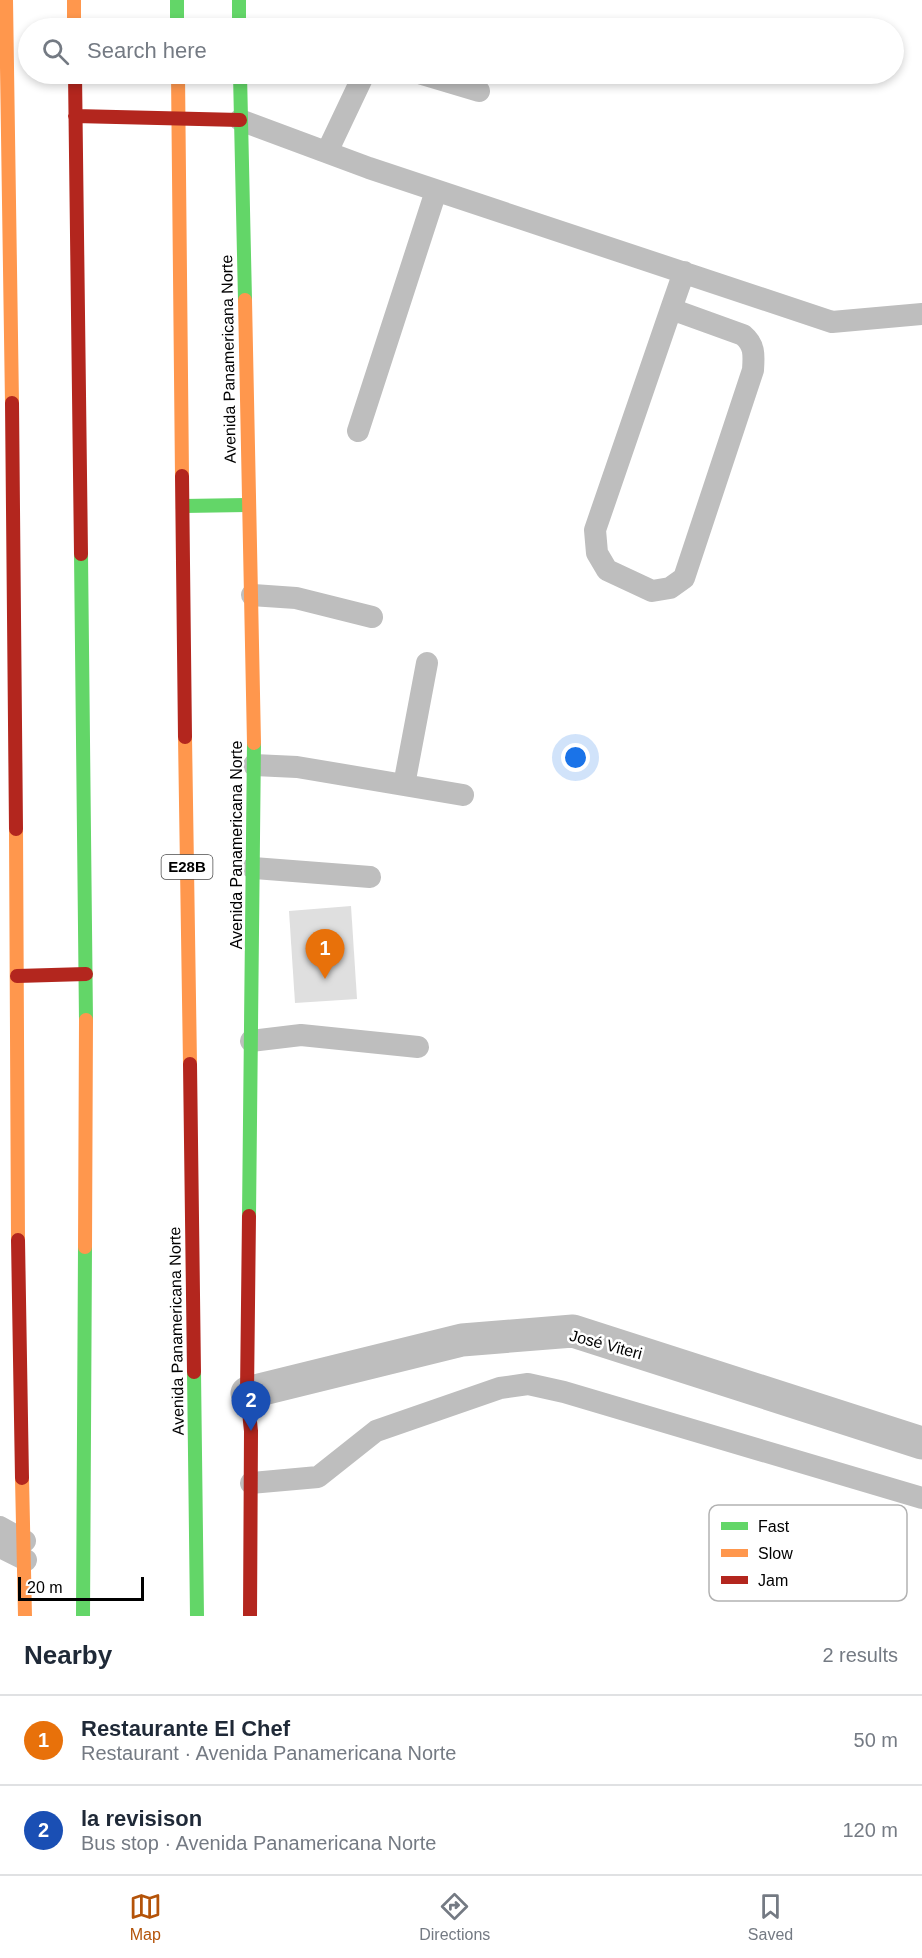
<!DOCTYPE html>
<meta charset="utf-8">
<style>
:root{--surface:#fff;--page:#f6f6f7;--text:#1f2937;--muted:#747a83;--line:#e0e1e3;--accent:#b45309}
body{margin:0;font-family:Arial,sans-serif;background:var(--page);color:var(--text)}
.scale{position:absolute;left:18px;bottom:15px;width:126px;box-sizing:border-box;padding-left:6px;border:3px solid #000;border-top:0;font-size:16px;line-height:21px;white-space:nowrap;color:#000;-webkit-text-stroke:4px #fff;paint-order:stroke}
.you{position:absolute;left:576px;top:758px;width:21px;height:21px;margin:-15px;border:4px solid #fff;border-radius:50%;background:#1a73e8;box-shadow:0 0 0 9px #1a73e833}
.badge{display:grid;place-items:center;width:39px;height:39px;border-radius:50%;background:var(--accent);color:#fff;font-size:20px;font-weight:700}
.pin{position:absolute;translate:-50% -50px;filter:drop-shadow(0 2px 3px #0008)}
.pin::after{content:'';position:absolute;top:32px;width:21px;height:18px;background:inherit;clip-path:polygon(0 0,100% 0,50% 100%)}
.list{margin:0;padding:0;list-style:none}
h2{display:flex;justify-content:space-between;align-items:center;height:78px;margin:0;padding:0 24px;font-size:26px}
h2 small{font-size:20px;font-weight:400;color:var(--muted)}
.list li{display:grid;grid-template-columns:39px 1fr auto;gap:18px;align-items:center;box-sizing:border-box;height:90px;padding:0 24px;border-top:2px solid var(--line)}
.list b{display:block;font-size:22px;white-space:nowrap}
.list p{margin:0;font-size:20px;white-space:nowrap;color:var(--muted)}
.list em{font-size:20px;font-style:normal;color:var(--muted)}
.icon{flex:none;width:33px;height:33px;fill:none;stroke:currentColor;stroke-width:2;stroke-linecap:round;stroke-linejoin:round}
.map{position:relative;flex:none;width:922px;height:1616px;overflow:hidden}
.search{position:absolute;background:var(--surface);box-shadow:0 3px 9px #0003;left:18px;right:18px;top:18px;height:66px;display:flex;align-items:center;gap:15px;box-sizing:border-box;padding:0 21px;border-radius:33px;color:var(--muted);font-size:22px}
.sheet{height:258px;background:var(--surface)}
nav{display:flex;justify-content:space-around;align-items:center;box-sizing:border-box;height:84px;border-top:2px solid var(--line);background:var(--surface);font-size:16px;color:var(--muted)}
nav a{display:grid;justify-items:center;gap:3px}
nav .on{color:var(--accent)}
.map>svg:first-child{display:block}
</style>
<div class="map">
<svg width="922" height="1616" viewBox="0 0 922 1616">
<rect width="100%" height="100%" fill="#fff"/>
<path fill="#dfdfdf" d="M351 906 357 999 295 1003 289 911Z"/>
<g fill="none" stroke-linecap="round" stroke-linejoin="round">
<path stroke="#bebebe" stroke-width="22" d="M422 74 479 91
M240 120 369 168 832 322 922 314
M327 152 364 74
M671 309 743 335C755 345 754 355 753 370L684 578 670 588 652 591 607 570 597 553 595 530 671 309 684 272
M358 431 436 191
M252 595 296 598 372 617
M254 765 297 767 463 795
M404 785 427 663
M253 868 370 877
M251 1041 301 1035 418 1047
M251 1483 318 1477 376 1431 500 1388 528 1384 564 1392 922 1498
M0 1527 25 1541
M0 1547 26 1560"/>
<path stroke="#bebebe" stroke-width="33" d="M247 1393 462 1340 573 1331 922 1443"/>
<path stroke="#63d668" stroke-width="14" d="M177 0V28
M239 0V28
M240 74 245 300
M183 506 247 505
M81 554 86 1020
M249 1216 254 743
M194 1372 197 1616
M83 1616 85 1247"/>
<path stroke="#ff974d" stroke-width="14" d="M6 0 12 403
M74 0V28
M178 74 182 476
M245 300 254 743
M185 737 190 1064
M16 829 18 1240
M85 1247 86 1020
M22 1478 25 1616"/>
<path stroke="#b3261e" stroke-width="14" d="M75 74 81 554
M75 116 240 120
M12 403 16 829
M182 476 185 737
M17 976 86 974
M190 1064 194 1372
M249 1216 247 1393 251 1431 250 1616
M18 1240 22 1478"/>
</g>
<g text-anchor="middle" stroke-width="5" stroke-linejoin="round" paint-order="stroke">
<rect fill="#fff" stroke="#4c4c4c" stroke-width="1.5" x="161.5" y="855" width="51" height="24" rx="4.5"/>
<g font-size="15" font-weight="bold" fill="#000">
<text x="187" y="872">E28B</text>
</g>
<g font-size="16" fill="#000" stroke="#fff">
<text transform="translate(228 359) rotate(-91)" y="6">Avenida Panamericana Norte</text>
<text transform="translate(236 845) rotate(-90)" y="6">Avenida Panamericana Norte</text>
<text transform="translate(176 1331) rotate(-91)" y="6">Avenida Panamericana Norte</text>
<text transform="translate(606 1344) rotate(15)" y="6">José Viteri</text>
</g>
</g>
<rect x="709" y="1505" width="198" height="96" rx="9" fill="#fff" stroke="#b2b2b2" stroke-width="1.5"/>
<rect x="721" y="1522" width="27" height="8" fill="#63d668"/>
<rect x="721" y="1549" width="27" height="8" fill="#ff974d"/>
<rect x="721" y="1576" width="27" height="8" fill="#b3261e"/>
<g font-size="16" fill="#000">
<text x="758" y="1532">Fast</text>
<text x="758" y="1559">Slow</text>
<text x="758" y="1586">Jam</text>
</g>
</svg>
<div class="scale">20 m</div>
<div class="you"></div>
<div class="pin badge" style="left:325px;top:979px;background:#e8710a">1</div>
<div class="pin badge" style="left:251px;top:1431px;background:#1a4fb4">2</div>
<div class="search"><svg class="icon" aria-label="search" viewBox="0 0 24 24"><circle cx="10" cy="10" r="6"/><path d="M15 15l6 6"/></svg>Search here</div>
</div>
<section class="sheet">
<h2>Nearby<small>2 results</small></h2>
<ul class="list">
<li><span class="badge" style="background:#e8710a">1</span><div><b>Restaurante El Chef</b><p>Restaurant · Avenida Panamericana Norte</p></div><em>50 m</em></li>
<li><span class="badge" style="background:#1a4fb4">2</span><div><b>la revisison</b><p>Bus stop · Avenida Panamericana Norte</p></div><em>120 m</em></li>
</ul>
</section>
<nav>
<a class="on"><svg class="icon" aria-label="map" viewBox="0 0 24 24"><path d="M3 6l6-2 6 2 6-2v14l-6 2-6-2-6 2zM9 4v14M15 6v14"/></svg>Map</a>
<a><svg class="icon" aria-label="directions" viewBox="0 0 24 24"><path d="M12 3l9 9-9 9-9-9zM9 14v-3h6M13 9l2 2-2 2"/></svg>Directions</a>
<a><svg class="icon" aria-label="saved" viewBox="0 0 24 24"><path d="M7 4h10v16l-5-4-5 4z"/></svg>Saved</a>
</nav>
